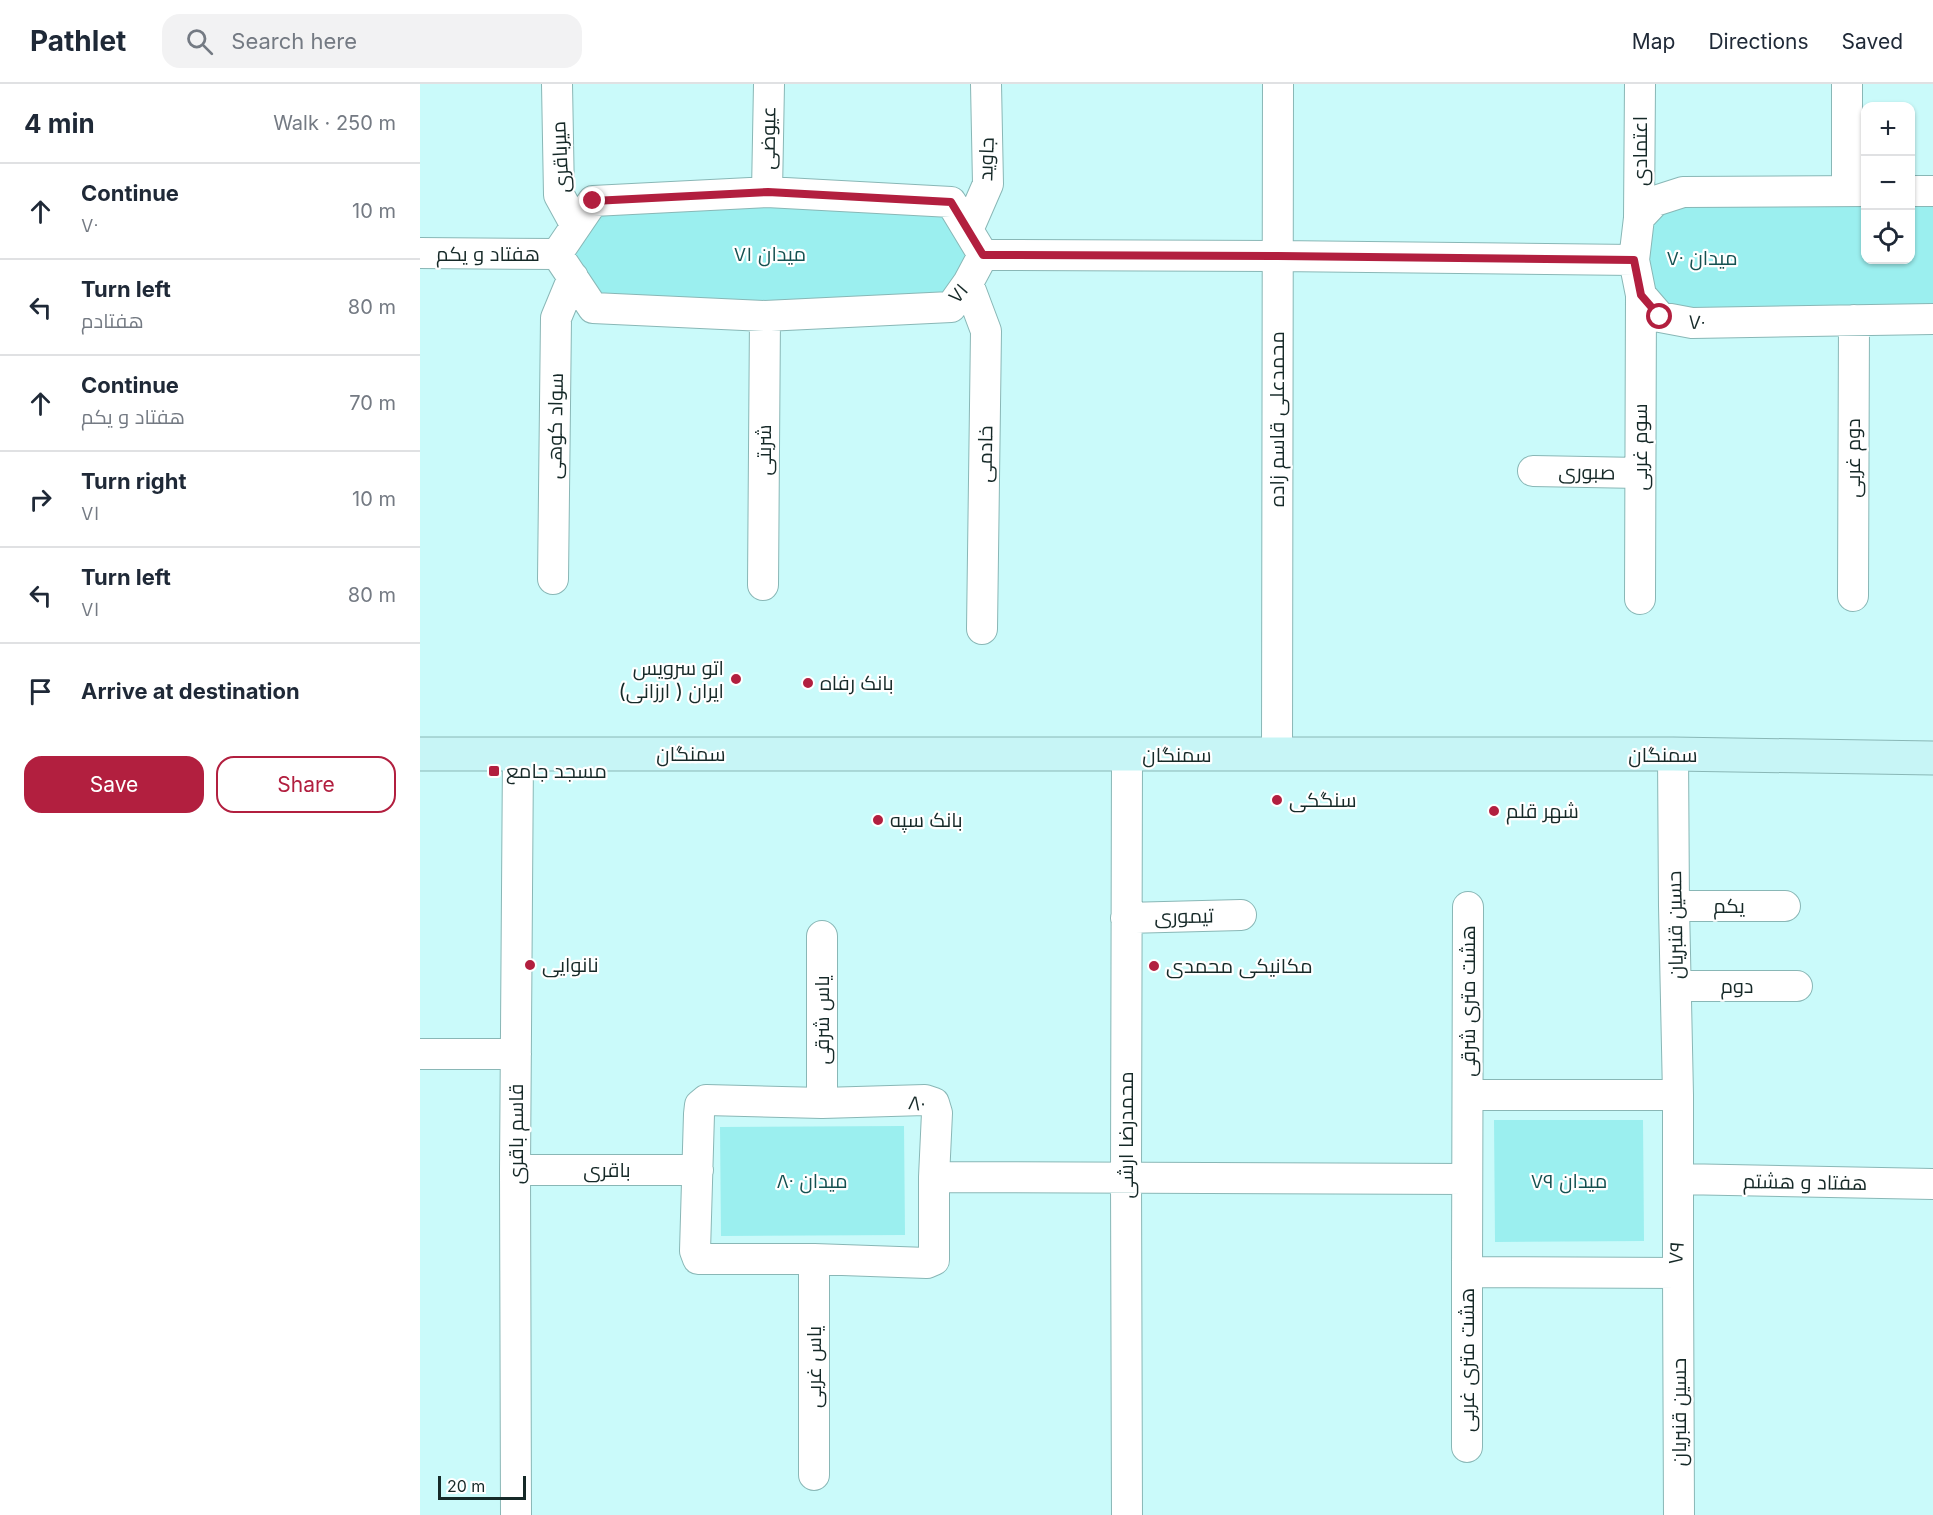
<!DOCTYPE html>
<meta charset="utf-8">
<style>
:root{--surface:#fff;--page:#f2f2f3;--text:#1f2937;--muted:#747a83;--line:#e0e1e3;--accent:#b21f3f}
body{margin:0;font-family:Inter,Cairo,sans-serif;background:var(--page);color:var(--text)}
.controls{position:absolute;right:18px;top:18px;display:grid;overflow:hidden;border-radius:12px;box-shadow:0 2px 4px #0004}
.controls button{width:54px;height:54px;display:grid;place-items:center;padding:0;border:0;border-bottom:2px solid var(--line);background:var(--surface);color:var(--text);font:30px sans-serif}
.scale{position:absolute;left:18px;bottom:15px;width:88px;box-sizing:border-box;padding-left:6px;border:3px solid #162928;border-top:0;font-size:16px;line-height:21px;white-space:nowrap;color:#162928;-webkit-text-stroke:4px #fff;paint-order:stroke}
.stop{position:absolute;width:18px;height:18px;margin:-14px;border:4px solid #b21f3f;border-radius:50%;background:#fff}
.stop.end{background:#b21f3f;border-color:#fff;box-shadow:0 2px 6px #0008}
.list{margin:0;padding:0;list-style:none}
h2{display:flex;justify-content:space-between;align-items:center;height:78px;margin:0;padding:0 24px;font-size:26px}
h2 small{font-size:20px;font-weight:400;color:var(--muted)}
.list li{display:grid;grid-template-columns:39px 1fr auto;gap:18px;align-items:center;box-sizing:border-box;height:96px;padding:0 24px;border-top:2px solid var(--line)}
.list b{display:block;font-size:22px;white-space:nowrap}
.list p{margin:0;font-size:20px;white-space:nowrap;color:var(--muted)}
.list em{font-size:20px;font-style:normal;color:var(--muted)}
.actions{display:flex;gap:12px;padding:18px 24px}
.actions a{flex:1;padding:14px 0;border:2px solid var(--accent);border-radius:18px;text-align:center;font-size:21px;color:var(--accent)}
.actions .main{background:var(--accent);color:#fff}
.icon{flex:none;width:33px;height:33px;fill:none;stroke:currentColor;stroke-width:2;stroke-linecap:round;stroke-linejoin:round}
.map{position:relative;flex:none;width:1513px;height:1431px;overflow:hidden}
header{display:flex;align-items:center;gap:36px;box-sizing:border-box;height:84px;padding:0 30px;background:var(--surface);border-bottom:2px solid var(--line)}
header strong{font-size:28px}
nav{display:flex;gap:33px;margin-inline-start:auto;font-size:21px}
.search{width:420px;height:54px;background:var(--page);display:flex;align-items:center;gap:15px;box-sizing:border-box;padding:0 21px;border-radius:18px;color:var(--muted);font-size:22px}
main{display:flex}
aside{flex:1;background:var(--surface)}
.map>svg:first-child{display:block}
</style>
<header>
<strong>Pathlet</strong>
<div class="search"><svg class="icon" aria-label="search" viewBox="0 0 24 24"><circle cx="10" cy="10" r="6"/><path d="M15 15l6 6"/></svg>Search here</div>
<nav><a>Map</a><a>Directions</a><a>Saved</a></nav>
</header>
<main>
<aside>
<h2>4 min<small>Walk · 250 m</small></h2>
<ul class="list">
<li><svg class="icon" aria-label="ahead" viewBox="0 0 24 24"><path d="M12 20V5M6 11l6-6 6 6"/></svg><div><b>Continue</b><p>۷۰</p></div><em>10 m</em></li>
<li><svg class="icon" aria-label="left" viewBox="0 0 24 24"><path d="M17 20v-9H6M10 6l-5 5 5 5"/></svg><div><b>Turn left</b><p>هفتادم</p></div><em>80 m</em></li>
<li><svg class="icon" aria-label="ahead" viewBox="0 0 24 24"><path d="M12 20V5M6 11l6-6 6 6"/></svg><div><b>Continue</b><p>هفتاد و یکم</p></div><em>70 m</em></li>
<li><svg class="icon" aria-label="right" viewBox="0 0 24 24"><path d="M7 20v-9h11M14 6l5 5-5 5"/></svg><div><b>Turn right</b><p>۷۱</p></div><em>10 m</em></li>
<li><svg class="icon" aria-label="left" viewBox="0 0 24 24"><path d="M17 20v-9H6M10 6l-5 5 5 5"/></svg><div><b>Turn left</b><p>۷۱</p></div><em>80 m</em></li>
<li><svg class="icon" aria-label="arrive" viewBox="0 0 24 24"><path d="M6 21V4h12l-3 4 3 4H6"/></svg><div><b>Arrive at destination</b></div></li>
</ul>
<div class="actions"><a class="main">Save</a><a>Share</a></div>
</aside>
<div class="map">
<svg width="1513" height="1431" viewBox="0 0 1513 1431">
<rect width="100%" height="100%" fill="#cafafa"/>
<path fill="#9befef" d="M1445 107 1446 176H1490L1491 107H1513V235L1240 233 1219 134 1235 117Z
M173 117 531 118 563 171 531 223 173 224 137 170Z
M1074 1036H1223L1224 1157 1075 1158Z
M484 1042 485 1151 301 1152 300 1043Z"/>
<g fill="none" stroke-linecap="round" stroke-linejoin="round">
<g stroke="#89b7b6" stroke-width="32">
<path id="street" d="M137 0 139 111 156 142
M1427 107V0
M1446 107 1263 108 1235 117 1219 134 1214 176 1221 211 1240 233 1272 239 1513 235
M1490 107H1513
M347 108 531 118 563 171 548 199 531 223 345 232 173 224 137 170 173 117Z
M347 108 349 0
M1219 134 1220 0
M548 146 568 100 566 0
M0 169 137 170
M563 171 858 172 1214 176
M548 199 566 247 562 545
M1113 387 1220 389
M133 495 136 234 153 193
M343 501 345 232
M1433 512 1434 236
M1220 515 1221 211
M1253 670 1254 822 1258 1011
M857 671 858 0
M707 672 706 1094 707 1431
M1254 822H1365
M706 834 821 831
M1257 902H1377
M0 970H96
M1048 1011H1258V1189L1047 1188 1048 823
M286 1016 402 1019 505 1016 514 1019 517 1029 514 1093V1176L507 1179 394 1175H278L275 1167 279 1030 280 1021Z
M402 1019V852
M95 1086H278
M514 1093 1047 1095
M1258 1095 1513 1100
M1258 1189 1259 1431
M1047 1363V1188
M394 1391V1175
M96 1431 95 1086 98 670"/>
</g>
<g stroke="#89b7b6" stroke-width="35">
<path id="secondary" d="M0 670H1253L1513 674"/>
</g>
<use href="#street" stroke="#fff" stroke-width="30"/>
<use href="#secondary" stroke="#c7f5f6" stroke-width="33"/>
</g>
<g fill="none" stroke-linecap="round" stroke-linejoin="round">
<path stroke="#b21f3f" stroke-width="8" d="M173 117 348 108 531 118 563 171 858 172 1214 176 1221 211 1240 233"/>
</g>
<g fill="#b21f3f" stroke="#fff" stroke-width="2">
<circle cx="316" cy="595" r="6"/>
<circle cx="388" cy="599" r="6"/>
<rect x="68" y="681" width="12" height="12" rx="3"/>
<circle cx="857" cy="716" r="6"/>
<circle cx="1074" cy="727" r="6"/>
<circle cx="458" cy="736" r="6"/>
<circle cx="110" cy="881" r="6"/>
<circle cx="734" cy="882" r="6"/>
</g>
<g text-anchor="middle" stroke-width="4.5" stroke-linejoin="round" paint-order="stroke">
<g font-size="20" fill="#162928" stroke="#fff">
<text transform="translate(348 54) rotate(-89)" y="7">عیوضی</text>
<text transform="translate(1220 67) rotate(-90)" y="7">اعتمادی</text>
<text transform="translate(140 73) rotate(-93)" y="7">میرباقری</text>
<text transform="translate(566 75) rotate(-88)" y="7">جاوید</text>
<text x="68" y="177">هفتاد و یکم</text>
<text transform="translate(538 209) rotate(-49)" y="7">۷۱</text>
<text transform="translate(1277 238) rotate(3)" y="7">۷۰</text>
<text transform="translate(857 335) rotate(-90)" y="7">محمدعلی قاسم زاده</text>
<text transform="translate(135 342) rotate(-89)" y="7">سواد کوهی</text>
<text transform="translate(1220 363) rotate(-90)" y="7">سوم غربی</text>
<text transform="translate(344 366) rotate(-90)" y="7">شربتی</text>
<text transform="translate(565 370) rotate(-89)" y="7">خادمی</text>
<text transform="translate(1433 374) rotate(-90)" y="7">دوم غربی</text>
<text transform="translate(1167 388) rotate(1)" y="7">صبوری</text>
<text x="271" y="677">سمنگان</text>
<text x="757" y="678">سمنگان</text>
<text x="1243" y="678">سمنگان</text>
<text x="1309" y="829">یکم</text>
<text transform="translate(764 832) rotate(-1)" y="7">تیموری</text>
<text transform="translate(1255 841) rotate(-91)" y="7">حسین قنبریان</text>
<text x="1317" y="909">دوم</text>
<text transform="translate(1048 917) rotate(-90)" y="7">هشت متری شرقی</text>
<text transform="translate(402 936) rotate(-90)" y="7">یاس شرقی</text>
<text transform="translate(497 1019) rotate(7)" y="7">۸۰</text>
<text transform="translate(96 1050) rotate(-90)" y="7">قاسم باقری</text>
<text transform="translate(706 1051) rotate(-90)" y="7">محمدرضا ارشی</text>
<text x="187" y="1093">باقری</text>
<text transform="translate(1385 1098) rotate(1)" y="7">هفتاد و هشتم</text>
<text transform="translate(1256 1169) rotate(-85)" y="7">۷۹</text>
<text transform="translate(1047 1276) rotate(-90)" y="7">هشت متری غربی</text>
<text transform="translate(394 1283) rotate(-90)" y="7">یاس غربی</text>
<text transform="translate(1259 1328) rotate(-90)" y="7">حسین قنبریان</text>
</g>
<g font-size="20" fill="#145151" stroke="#fff">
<text x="350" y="177">میدان ۷۱</text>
<text x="1282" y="181">میدان ۷۰</text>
<text x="392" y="1104">میدان ۸۰</text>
<text x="1149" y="1104">میدان ۷۹</text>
</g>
<g font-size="20" fill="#162928" stroke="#fff" text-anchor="start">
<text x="304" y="591" text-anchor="end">اتو سرویس<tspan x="304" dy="23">ایران ( ارزانی)</tspan></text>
<text x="400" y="606">بانک رفاه</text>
<text x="86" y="694">مسجد جامع</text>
<text x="869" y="723">سنگکی</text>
<text x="1086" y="734">شهر قلم</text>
<text x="470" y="743">بانک سپه</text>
<text x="122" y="888">نانوایی</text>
<text x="746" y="889">مکانیکی محمدی</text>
</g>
</g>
</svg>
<div class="controls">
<button>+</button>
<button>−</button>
<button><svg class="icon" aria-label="locate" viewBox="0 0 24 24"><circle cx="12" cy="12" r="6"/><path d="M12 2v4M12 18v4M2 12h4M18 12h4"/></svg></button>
</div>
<div class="scale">20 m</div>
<div class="stop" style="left:1240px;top:233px"></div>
<div class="stop end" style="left:173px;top:117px"></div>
</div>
</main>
